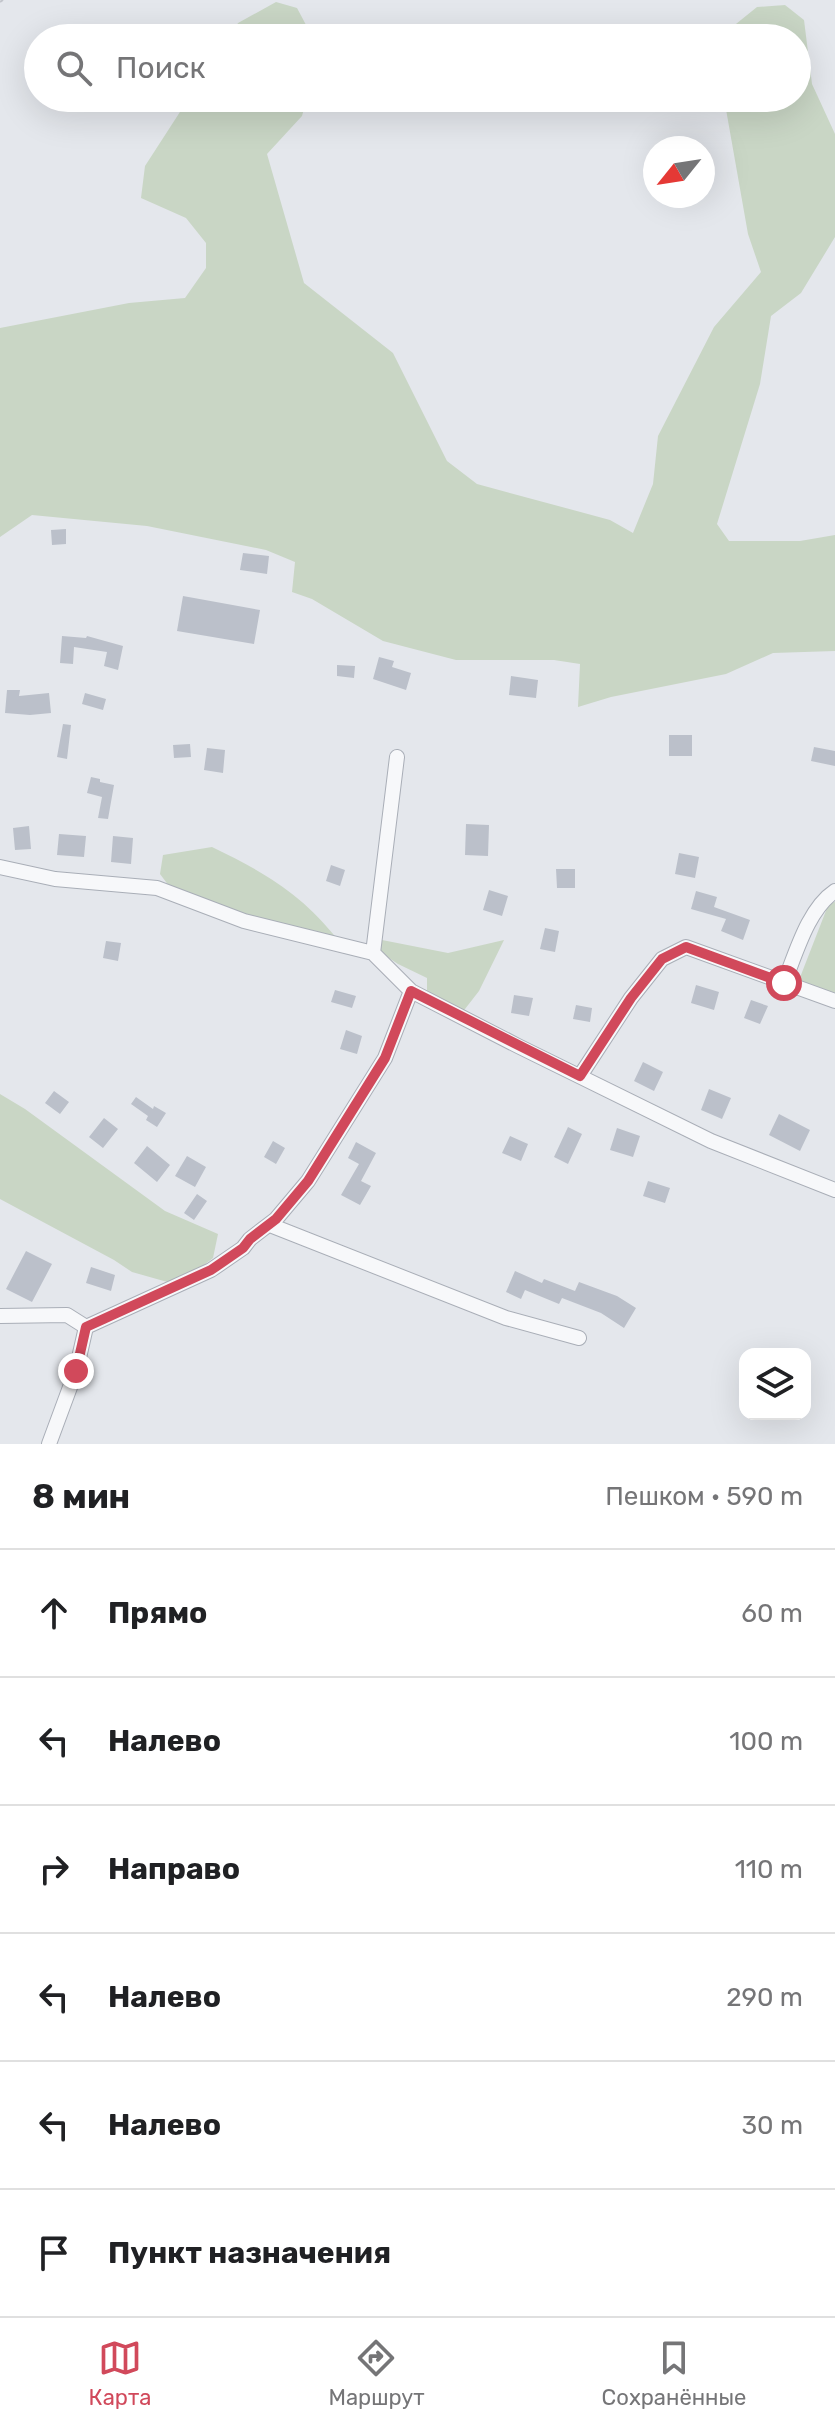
<!DOCTYPE html>
<html lang="ru">
<meta charset="utf-8">
<style>
:root{--surface:#fff;--page:#f2f2f2;--text:#202124;--muted:#757577;--line:#e0e0e0;--accent:#d1495b}
body{margin:0;font-family:Rubik,sans-serif;background:var(--page);color:var(--text)}
.controls{position:absolute;right:24px;bottom:24px;display:grid;overflow:hidden;border-radius:16px;box-shadow:0 8px 32px #0002}
.controls button{width:72px;height:72px;display:grid;place-items:center;padding:0;border:0;border-bottom:2px solid var(--line);background:var(--surface);color:var(--text);font:40px sans-serif}
.compass{position:absolute;left:643px;top:136px;width:72px;height:72px;border-radius:50%;background:var(--surface);box-shadow:0 8px 32px #0002;rotate:240deg}
.stop{position:absolute;width:24px;height:24px;margin:-18px;border:6px solid #d1495b;border-radius:50%;background:#fff}
.stop.end{background:#d1495b;border-color:#fff;box-shadow:0 2px 8px #0008}
.list{margin:0;padding:0;list-style:none}
h2{display:flex;justify-content:space-between;align-items:center;height:104px;margin:0;padding:0 32px;font-size:34px}
h2 small{font-size:26px;font-weight:400;color:var(--muted)}
.list li{display:grid;grid-template-columns:52px 1fr auto;gap:24px;align-items:center;box-sizing:border-box;height:128px;padding:0 32px;border-top:2px solid var(--line)}
.list b{display:block;font-size:30px;white-space:nowrap}
.list em{font-size:26px;font-style:normal;color:var(--muted)}
.icon{flex:none;width:44px;height:44px;fill:none;stroke:currentColor;stroke-width:2;stroke-linecap:round;stroke-linejoin:round}
.map{position:relative;flex:none;width:835px;height:1444px;overflow:hidden}
.search{position:absolute;background:var(--surface);box-shadow:0 8px 32px #0002;left:24px;right:24px;top:24px;height:88px;display:flex;align-items:center;gap:20px;box-sizing:border-box;padding:0 28px;border-radius:44px;color:var(--muted);font-size:30px}
.sheet{height:872px;background:var(--surface)}
nav{display:flex;justify-content:space-around;align-items:center;box-sizing:border-box;height:112px;border-top:2px solid var(--line);background:var(--surface);font-size:22px;color:var(--muted)}
nav a{display:grid;justify-items:center;gap:4px}
nav .on{color:var(--accent)}
.map>svg:first-child{display:block}
</style>
<div class="map">
<svg width="835" height="1444" viewBox="0 0 835 1444">
<rect width="100%" height="100%" fill="#e4e7ec"/>
<path fill="#c9d6c5" d="M276 2 297 8 313 38H229L238 23Z
M785 5 804 20 812 84 835 134V237L801 293 771 316 760 384 717 524 729 541H800L835 535V651L773 653 726 674 611 697 578 707 580 664 554 660H456L383 641 312 599 292 592 295 562 266 550 147 526 32 515 0 537V328L129 303 185 298 206 268V243L186 218 141 198 145 166 189 98H307L302 116 267 154 304 283 393 353 447 461 477 484 610 520 633 533 653 484 658 436 714 327 761 272 748 234 724 98H797V38H728L731 28 757 7Z
M212 847C264 872 302 894 338 940L271 927 172 890 160 874 163 855Z
M835 902V993L799 980 829 903Z
M382 940 448 953 504 940 479 991 458 1018 427 1007V978L398 964 380 952Z
M0 1094 25 1109 165 1211 218 1234 213 1258 178 1285 132 1272 114 1260 0 1199Z"/>
<path fill="#bbc0ca" d="M66 529V544L52 545 51 530Z
M243 553 269 556 267 574 240 570Z
M183 596 260 610 254 644 177 631Z
M62 636 86 638 87 636 123 646 118 670 104 666 107 652 74 647 73 664 60 663Z
M379 657 394 661 392 667 411 673 406 690 373 679Z
M337 665 355 666 354 678 337 676Z
M511 676 538 680 536 698 509 695Z
M7 690H20L19 696 49 693 51 713 30 715 5 713Z
M85 693 106 699 103 710 82 704Z
M63 724 71 725 67 759 57 757Z
M669 735H692V756H669Z
M190 744 191 757 174 758 173 745Z
M814 747 835 751V766L811 761Z
M207 748 225 750 223 773 204 770Z
M91 777 100 779V782L114 785 108 819 98 818 102 797 87 793Z
M466 824 489 825 488 856 465 855Z
M29 826 31 849 15 850 13 828Z
M59 834 86 836 84 857 57 855Z
M113 836 133 838 131 864 111 862Z
M679 853 699 857 695 878 675 874Z
M331 865 345 870 340 886 326 881Z
M556 869H575V888H557Z
M489 890 508 896 502 916 483 910Z
M696 891 717 897 714 907 750 920 743 940 721 931 726 919 691 909Z
M545 928 559 931 555 952 540 949Z
M106 941 121 943 118 961 103 958Z
M696 985 719 992 714 1010 691 1003Z
M335 990 356 996 352 1008 331 1002Z
M514 995 533 998 529 1016 511 1013Z
M751 1000 768 1006 760 1024 744 1018Z
M576 1005 592 1008 590 1022 573 1019Z
M346 1030 362 1036 357 1054 340 1049Z
M643 1062 663 1072 654 1091 634 1081Z
M709 1089 731 1098 722 1119 701 1110Z
M54 1091 69 1102 60 1114 45 1103Z
M136 1097 153 1109 154 1106 166 1113 157 1127 146 1120 148 1116 131 1104Z
M779 1114 810 1130 800 1151 769 1135Z
M104 1118 118 1129 103 1148 89 1137Z
M568 1127 582 1134 568 1164 554 1157Z
M617 1128 640 1136 633 1157 610 1150Z
M510 1136 528 1144 521 1161 502 1153Z
M273 1141 285 1148 276 1164 264 1157Z
M356 1142 376 1153 361 1181 371 1186 360 1205 341 1195 359 1164 348 1158Z
M147 1146 170 1165 157 1182 134 1163Z
M187 1156 206 1167 195 1187 175 1176Z
M648 1181 670 1188 665 1203 643 1196Z
M197 1194 207 1201 194 1220 184 1213Z
M26 1251 52 1264 32 1302 6 1289Z
M91 1267 115 1275 111 1291 86 1283Z
M515 1271 542 1283 544 1279 575 1291 579 1282 617 1296 636 1308 624 1328 601 1313 562 1298 559 1304 525 1290 521 1299 506 1292Z"/>
<g fill="none" stroke-linecap="round" stroke-linejoin="round">
<g stroke="#a9aeb7" stroke-width="16">
<path id="minor" d="M397 757 373 953 411 991 518 1046 711 1141 835 1190
M0 867 55 879 157 888 244 921 373 953
M784 983C796 953 808 909 835 891
M580 1076 631 998 662 959 686 947 835 1001
M270 1225 506 1318 579 1338
M0 1316 67 1315 86 1327
M49 1444 76 1371 86 1327 211 1270 243 1248 250 1239 276 1219 308 1181 385 1058 411 991"/>
</g>
<path stroke="#c2c5cb" stroke-width="2" stroke-dasharray="6 6" stroke-linecap="butt" d="M0 2 3 0"/>
<use href="#minor" stroke="#f7f8fa" stroke-width="14"/>
</g>
<g fill="none" stroke-linecap="round" stroke-linejoin="round">
<path stroke="#d1495b" stroke-width="10" d="M76 1371 86 1327 211 1270 243 1248 250 1239 276 1219 308 1181 385 1058 411 991 580 1076 631 998 662 959 686 947 784 983"/>
</g>
</svg>
<div class="controls">
<button><svg class="icon" aria-label="layers" viewBox="0 0 24 24"><path d="M12 4l9 5-9 5-9-5zM3 14l9 5 9-5"/></svg></button>
</div>
<svg class="compass" viewBox="-18 -18 36 36"><path d="M0-13l5 13h-10z" fill="#e53935"/><path d="M0 13l5-13h-10z" fill="#757577"/></svg>
<div class="stop" style="left:784px;top:983px"></div>
<div class="stop end" style="left:76px;top:1371px"></div>
<div class="search"><svg class="icon" aria-label="search" viewBox="0 0 24 24"><circle cx="10" cy="10" r="6"/><path d="M15 15l6 6"/></svg>Поиск</div>
</div>
<section class="sheet">
<h2>8 мин<small>Пешком · 590 m</small></h2>
<ul class="list">
<li><svg class="icon" aria-label="ahead" viewBox="0 0 24 24"><path d="M12 20V5M6 11l6-6 6 6"/></svg><div><b>Прямо</b></div><em>60 m</em></li>
<li><svg class="icon" aria-label="left" viewBox="0 0 24 24"><path d="M17 20v-9H6M10 6l-5 5 5 5"/></svg><div><b>Налево</b></div><em>100 m</em></li>
<li><svg class="icon" aria-label="right" viewBox="0 0 24 24"><path d="M7 20v-9h11M14 6l5 5-5 5"/></svg><div><b>Направо</b></div><em>110 m</em></li>
<li><svg class="icon" aria-label="left" viewBox="0 0 24 24"><path d="M17 20v-9H6M10 6l-5 5 5 5"/></svg><div><b>Налево</b></div><em>290 m</em></li>
<li><svg class="icon" aria-label="left" viewBox="0 0 24 24"><path d="M17 20v-9H6M10 6l-5 5 5 5"/></svg><div><b>Налево</b></div><em>30 m</em></li>
<li><svg class="icon" aria-label="arrive" viewBox="0 0 24 24"><path d="M6 21V4h12l-3 4 3 4H6"/></svg><div><b>Пункт назначения</b></div></li>
</ul>
</section>
<nav>
<a class="on"><svg class="icon" aria-label="map" viewBox="0 0 24 24"><path d="M3 6l6-2 6 2 6-2v14l-6 2-6-2-6 2zM9 4v14M15 6v14"/></svg>Карта</a>
<a><svg class="icon" aria-label="directions" viewBox="0 0 24 24"><path d="M12 3l9 9-9 9-9-9zM9 14v-3h6M13 9l2 2-2 2"/></svg>Маршрут</a>
<a><svg class="icon" aria-label="saved" viewBox="0 0 24 24"><path d="M7 4h10v16l-5-4-5 4z"/></svg>Сохранённые</a>
</nav>
